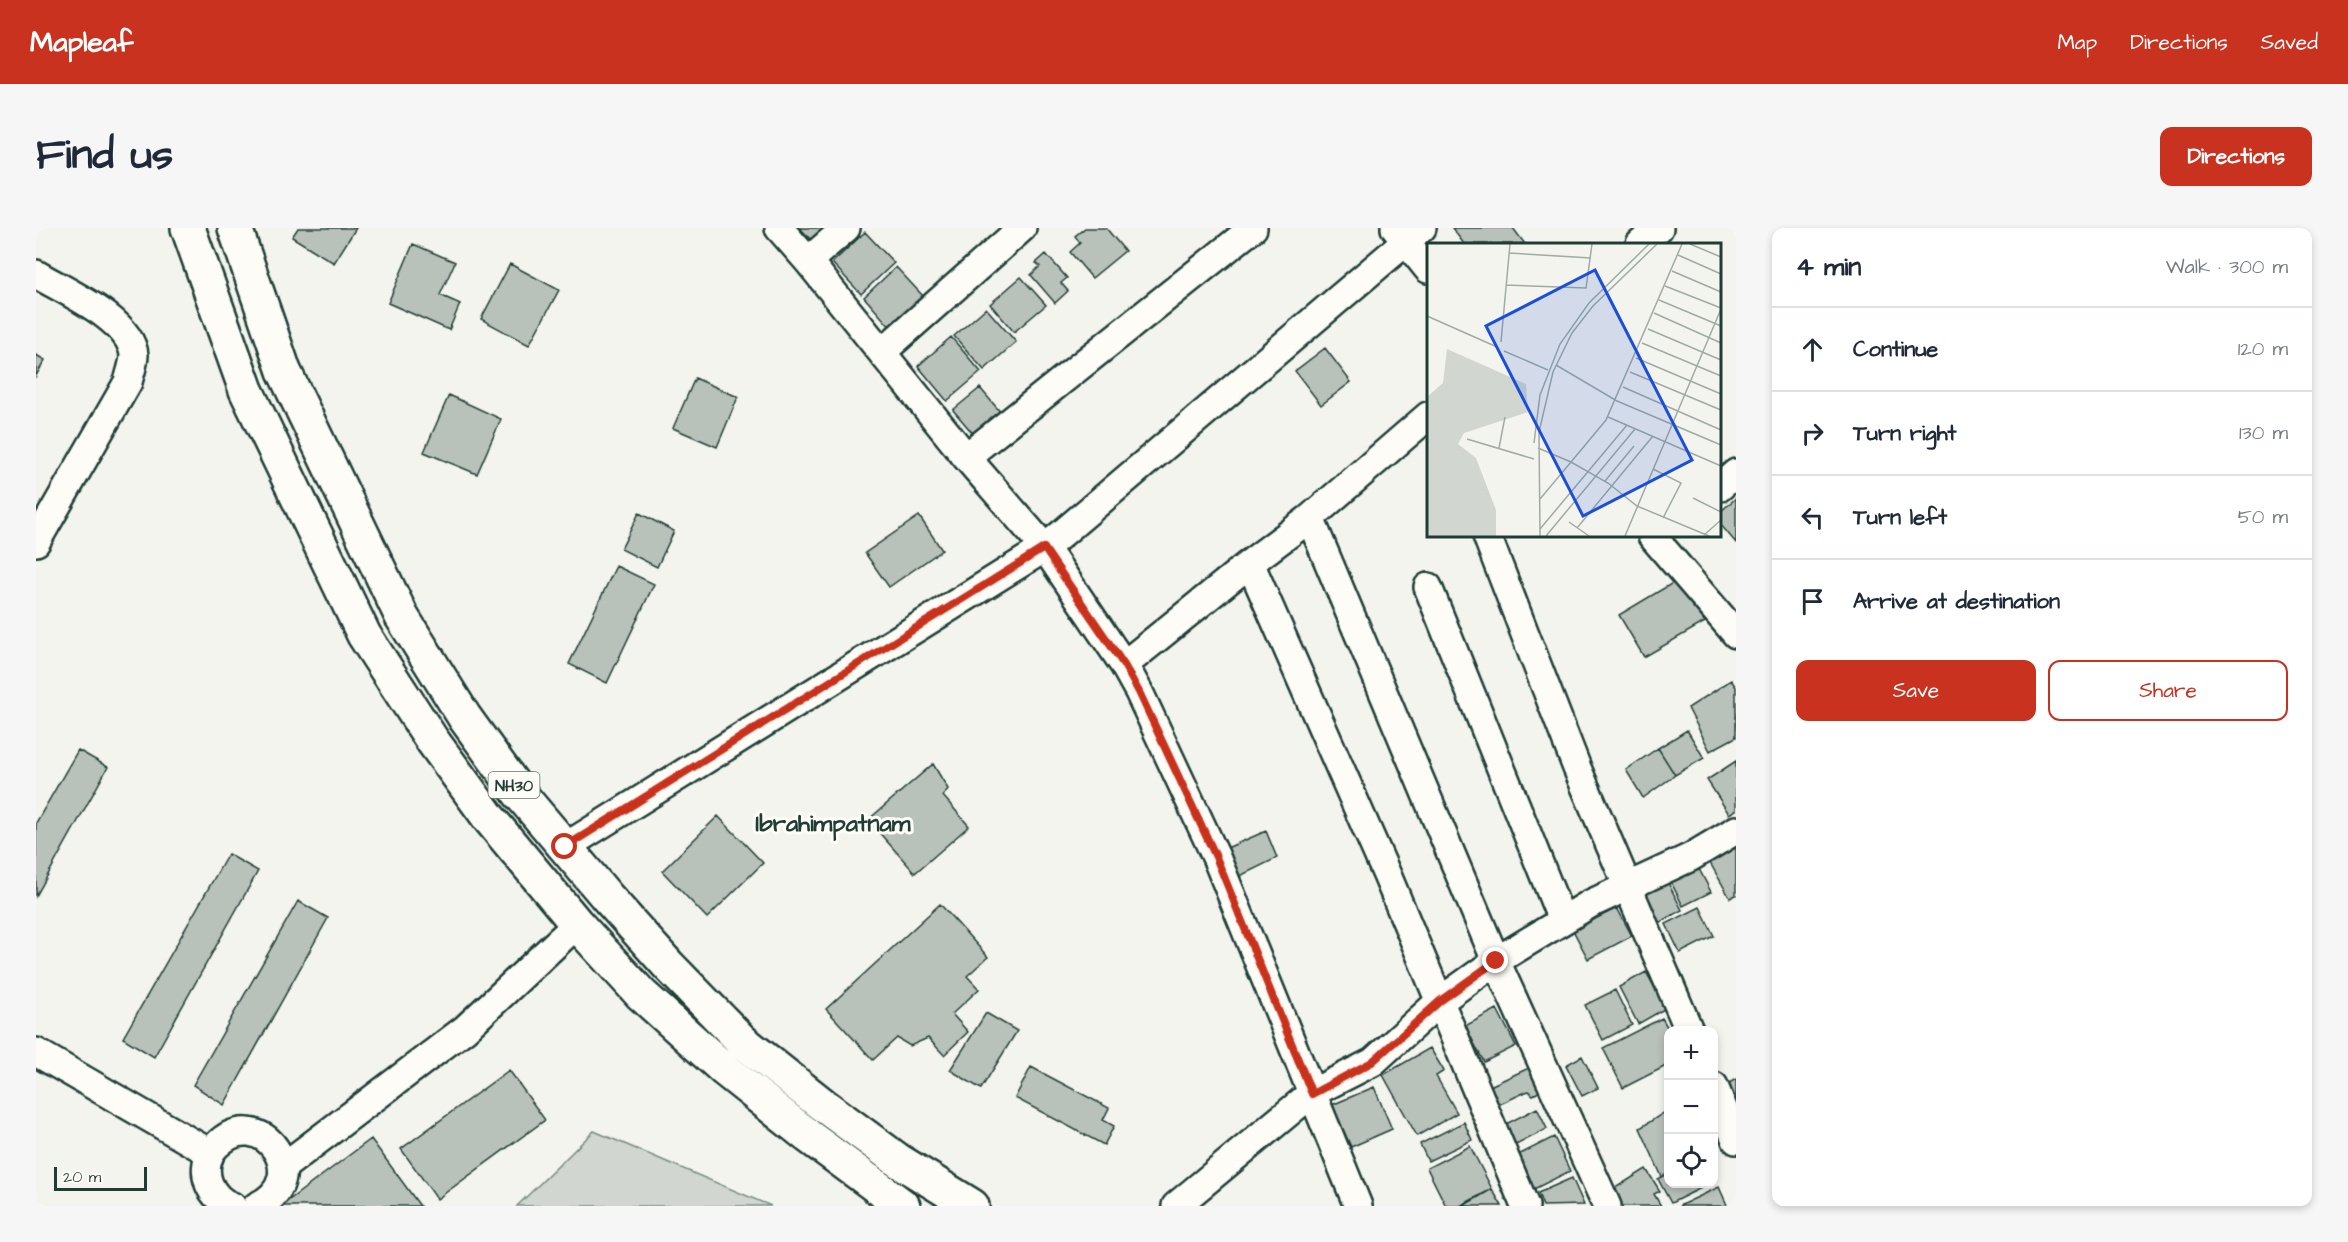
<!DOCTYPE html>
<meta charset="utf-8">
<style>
:root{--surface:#fff;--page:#f6f6f7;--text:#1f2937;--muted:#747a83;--line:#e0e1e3;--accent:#c8321e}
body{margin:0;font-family:"Architects Daughter",sans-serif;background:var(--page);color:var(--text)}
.controls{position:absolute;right:18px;bottom:18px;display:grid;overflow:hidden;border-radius:12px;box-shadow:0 3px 9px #0003}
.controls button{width:54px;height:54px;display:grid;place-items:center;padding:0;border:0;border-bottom:2px solid var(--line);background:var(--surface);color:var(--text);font:30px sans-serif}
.scale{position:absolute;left:18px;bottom:15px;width:93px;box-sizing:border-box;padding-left:6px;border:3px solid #1f3d34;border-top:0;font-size:16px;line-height:21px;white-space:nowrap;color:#1f3d34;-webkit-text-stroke:4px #fdfcf7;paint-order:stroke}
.stop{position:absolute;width:18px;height:18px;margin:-14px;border:4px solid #c8321e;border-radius:50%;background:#fff}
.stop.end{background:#c8321e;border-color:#fff;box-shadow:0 2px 6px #0008}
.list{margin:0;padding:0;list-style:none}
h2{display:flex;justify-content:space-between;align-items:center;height:78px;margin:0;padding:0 24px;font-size:26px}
h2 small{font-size:20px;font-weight:400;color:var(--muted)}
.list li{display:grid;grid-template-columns:39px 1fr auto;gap:18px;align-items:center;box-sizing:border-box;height:84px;padding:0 24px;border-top:2px solid var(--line)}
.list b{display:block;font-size:22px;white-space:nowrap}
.list em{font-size:20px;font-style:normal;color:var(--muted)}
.actions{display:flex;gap:12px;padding:18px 24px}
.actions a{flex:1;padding:14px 0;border:2px solid var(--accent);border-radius:12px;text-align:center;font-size:21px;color:var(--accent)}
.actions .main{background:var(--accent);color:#fff}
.icon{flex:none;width:33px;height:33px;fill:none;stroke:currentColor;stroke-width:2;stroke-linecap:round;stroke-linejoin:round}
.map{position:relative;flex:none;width:1700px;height:978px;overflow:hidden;border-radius:12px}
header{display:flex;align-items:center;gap:36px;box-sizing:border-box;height:84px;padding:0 30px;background:var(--accent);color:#fff}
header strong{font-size:28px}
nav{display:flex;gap:33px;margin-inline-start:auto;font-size:21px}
.intro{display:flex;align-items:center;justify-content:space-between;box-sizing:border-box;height:144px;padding:0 36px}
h1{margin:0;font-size:42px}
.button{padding:15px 27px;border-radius:12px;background:var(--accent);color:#fff;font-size:21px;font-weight:700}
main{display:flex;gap:36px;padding:0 36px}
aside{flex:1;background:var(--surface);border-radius:12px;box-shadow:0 3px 9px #0003}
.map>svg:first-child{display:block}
</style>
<header>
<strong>Mapleaf</strong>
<nav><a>Map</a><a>Directions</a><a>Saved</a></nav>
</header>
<div class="intro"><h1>Find us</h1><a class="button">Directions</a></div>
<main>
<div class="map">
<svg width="1700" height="978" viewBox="0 0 1700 978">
<rect width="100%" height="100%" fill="#f4f4ef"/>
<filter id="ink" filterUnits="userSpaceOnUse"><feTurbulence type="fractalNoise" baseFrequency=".0167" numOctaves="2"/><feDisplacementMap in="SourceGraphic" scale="12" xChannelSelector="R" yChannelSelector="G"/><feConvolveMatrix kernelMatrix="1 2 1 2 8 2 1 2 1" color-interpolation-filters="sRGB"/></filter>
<g filter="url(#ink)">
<path fill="#d1d6d1" stroke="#788a82" stroke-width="1.5" d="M558 903 735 978H481Z"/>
<path fill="#b9c1bb" stroke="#1f3d34" stroke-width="1.5" d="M262 0H320L298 35 256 9Z
M764 0H794L777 14Z
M1049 0H1070L1089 23 1056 50 1034 24 1044 15 1039 8Z
M1416 0H1477L1489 16H1428Z
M829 4 858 35 825 66 796 35Z
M377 16 419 34 404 67 424 76 413 102 352 75Z
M1010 26 1031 50 1025 55 1032 63 1019 75 995 47 1004 38 1000 35Z
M474 36 523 62 493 117 445 91Z
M860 39 887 68 854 99 828 69Z
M985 49 1010 77 978 104 954 76Z
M950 80 980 114 948 142 918 108Z
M915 109 945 144 911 173 882 138Z
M1289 120 1315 154 1285 177 1259 143Z
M0 127 9 132 0 148Z
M659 150 702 169 681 219 637 200Z
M944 160 972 193 945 215 917 182Z
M413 167 465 191 441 246 388 224Z
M1700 270V315L1684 296V284Z
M603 285 638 303 621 339 585 321Z
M883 288 906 322 853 359 829 325Z
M580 338 618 356 571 455 533 436Z
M1640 353 1669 394 1608 429 1583 387Z
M1695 452 1700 459V509L1674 523 1652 480Z
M1651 502 1668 530 1639 547 1622 520Z
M1622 520 1639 547 1607 570 1590 542Z
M42 522 72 539 0 668V595Z
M1700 533V582L1693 586 1671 552Z
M897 536 912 561 907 568 933 598 879 645 832 592Z
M682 588 727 635 671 690 626 643Z
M1230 603 1241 630 1204 648 1191 620Z
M1700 608V667L1694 670 1669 626Z
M192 626 222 643 118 829 87 810Z
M1661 637 1675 664 1647 678 1633 650Z
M1629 649 1646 682 1617 698 1600 665Z
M262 673 292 690 188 877 157 857Z
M904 676 952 729 931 748 943 761 916 786 932 804 908 827 892 810 874 818 861 810 837 832 790 781Z
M1664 679 1678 708 1644 725 1630 696Z
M1581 680 1596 708 1552 731 1537 702Z
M1610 744 1630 780 1602 796 1583 759Z
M1579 762 1596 797 1567 812 1549 777Z
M1461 781 1480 818 1448 834 1429 798Z
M950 785 981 803 945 861 914 842Z
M1626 790 1633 802 1632 837 1587 860 1567 820Z
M1394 820 1408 843 1400 848 1421 885 1381 908 1347 847Z
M1546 828 1562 860 1546 868 1530 837Z
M995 839 1073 880 1067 892 1078 898 1068 917 979 870Z
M1495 839 1505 863 1497 867 1492 863 1462 877 1454 858Z
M473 842 509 892 401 971 365 921Z
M1700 851V883L1683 861Z
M1338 859 1356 901 1315 919 1296 877Z
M1501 880 1511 901 1478 918 1468 897Z
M1632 882V945L1626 949 1604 900Z
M1678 886 1689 906 1678 914Z
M1428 894 1436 912 1392 933 1384 916Z
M1518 909 1534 943 1498 961 1482 927Z
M335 911 384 978H245Z
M1434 918 1456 961 1424 978H1410L1391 940Z
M1610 941 1624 963 1618 966 1625 978H1579L1571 965Z
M1632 946V956L1671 957 1635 975 1622 951Z
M1536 950 1548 977 1507 978 1502 965Z
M1683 959 1691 977 1689 978H1643Z
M1456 961 1466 978H1427Z"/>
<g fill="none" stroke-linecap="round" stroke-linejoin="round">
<g stroke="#1f3d34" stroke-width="32">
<path id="minor" d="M743 0 772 33 930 229 1009 320 1088 437 1103 464 1180 629 1276 865 1140 978
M1359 0 1392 41
M1604 16 1623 0
M772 33 810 0
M0 46C28 63 95 91 98 127 98 135 94 146 92 154L0 314
M846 124 986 0
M930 229 1217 0
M1684 259 1700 245
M1274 290 1460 733 1571 978
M1451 308 1541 540 1653 802
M1616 308 1700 406
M1214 335 1351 647 1489 978
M1392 359 1526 692
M1088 437 1214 335 1274 290 1392 188
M529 619 1009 320 1386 0
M0 824 174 925
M1678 858 1700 912
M247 939 429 801 541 696
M196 978C186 975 177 966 173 956 168 943 170 928 180 918 224 872 280 951 221 978
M1322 978 1276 865 1337 834 1404 773 1460 733 1554 676 1655 629 1700 602"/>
</g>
<g stroke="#1f3d34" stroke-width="38">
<path id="trunk" d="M152 0 210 162 328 407 396 512 453 590 541 696 605 766 688 841 772 908 867 978
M199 0 248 143 366 389 429 490 484 566 572 670 632 737 706 813 787 877 863 933 936 978"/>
</g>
<use href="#minor" stroke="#fdfcf7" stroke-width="27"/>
<use href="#trunk" stroke="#fdfcf7" stroke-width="33"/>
</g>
</g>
<g fill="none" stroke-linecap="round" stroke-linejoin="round" filter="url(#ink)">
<path stroke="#c8321e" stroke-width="8" d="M529 619 1008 320 1088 437 1103 464 1180 629 1276 866 1336 834 1404 773 1460 733"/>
</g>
<g text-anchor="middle" stroke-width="6" stroke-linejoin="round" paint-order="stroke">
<rect fill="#fdfcf7" stroke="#62766e" stroke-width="1.5" x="452.5" y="544" width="51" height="26" rx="4.5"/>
<g font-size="16" font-weight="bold" fill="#1f3d34">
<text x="478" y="563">NH30</text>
</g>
<g font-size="24" font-weight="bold" fill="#1f3d34" stroke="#fdfcf7">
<text x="797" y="603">Ibrahimpatnam</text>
</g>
</g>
<g transform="translate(1391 15)">
<rect width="294" height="294" fill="#f4f4ef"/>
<path d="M20 106 99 141 101 169 37 190 31 201 49 215 69 267V293H0V154L16 140Z" fill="#d1d6d1"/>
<path fill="none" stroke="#9faba4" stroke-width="1.5" d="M263 1 294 14M82 10 164 15M251 12 294 31M245 28 294 49M79 42 159 45 165 1M238 43 294 65M232 57 294 83M227 70 294 100M0 73 70 104M221 86 294 117M74 99 83 1M215 100 294 133M77 108 121 127M209 115 294 151M129 122 190 158 294 202M203 129 294 167M196 144 294 187M181 174 294 223M40 196 107 216M107 200 113 152 133 101 162 60 222 1M72 205 78 174M111 205 144 219 179 177 255 1M226 226 254 240 236 275M178 238 207 203M266 255 294 269M113 256 144 219 181 240 210 263 282 293M142 279 162 293M150 285 226 193M113 286 200 182M277 292 294 277M113 293 112 189 126 129 145 90 166 63 230 1M119 293 208 186M198 293 294 66"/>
<path fill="#1d4ed8" fill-opacity="0.15" stroke="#1d4ed8" stroke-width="3" d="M168 27 265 217 156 273 59 83Z"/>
<rect width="294" height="294" fill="none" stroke="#1f3d34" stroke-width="3"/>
</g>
</svg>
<div class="controls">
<button>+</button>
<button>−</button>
<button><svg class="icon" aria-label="locate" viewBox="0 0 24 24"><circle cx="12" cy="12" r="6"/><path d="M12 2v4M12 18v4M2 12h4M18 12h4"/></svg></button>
</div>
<div class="scale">20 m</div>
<div class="stop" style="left:529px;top:619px"></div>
<div class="stop end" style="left:1460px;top:733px"></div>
</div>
<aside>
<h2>4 min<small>Walk · 300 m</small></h2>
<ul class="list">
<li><svg class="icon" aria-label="ahead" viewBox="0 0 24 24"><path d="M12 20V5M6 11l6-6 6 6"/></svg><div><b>Continue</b></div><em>120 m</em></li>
<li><svg class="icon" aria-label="right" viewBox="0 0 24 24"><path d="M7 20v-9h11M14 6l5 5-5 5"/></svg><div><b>Turn right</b></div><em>130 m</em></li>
<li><svg class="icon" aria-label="left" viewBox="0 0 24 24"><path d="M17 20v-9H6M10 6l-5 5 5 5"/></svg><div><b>Turn left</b></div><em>50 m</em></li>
<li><svg class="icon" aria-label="arrive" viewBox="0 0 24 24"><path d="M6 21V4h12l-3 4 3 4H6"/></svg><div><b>Arrive at destination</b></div></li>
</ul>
<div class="actions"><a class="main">Save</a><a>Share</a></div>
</aside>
</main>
